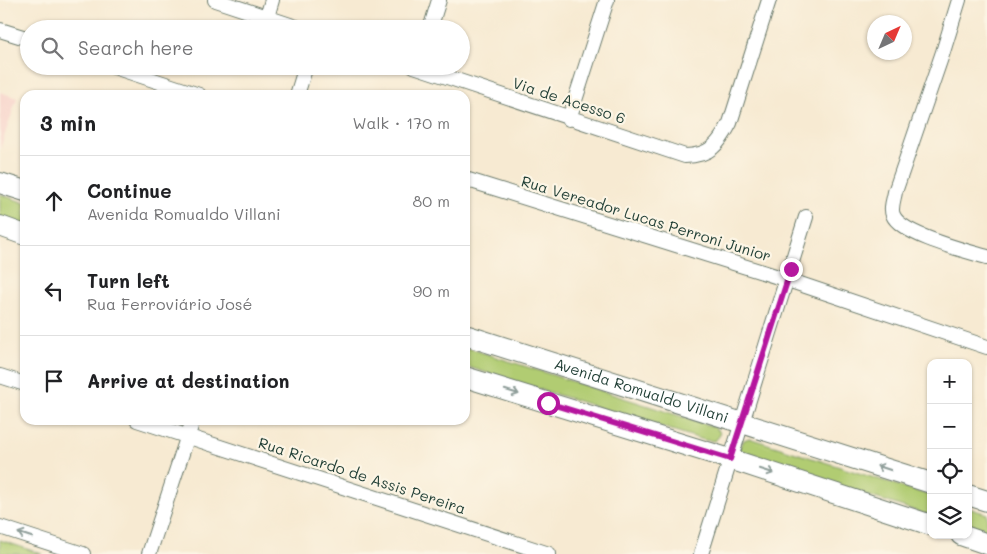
<!DOCTYPE html>
<meta charset="utf-8">
<style>
:root{--surface:#fff;--page:#f6f6f6;--text:#202124;--muted:#757577;--line:#e0e0e0}
body{margin:0;font-family:Mali,sans-serif;background:var(--page);color:var(--text)}
.controls{position:absolute;right:15px;bottom:15px;display:grid;overflow:hidden;border-radius:10px;box-shadow:0 1px 4px #0004}
.controls button{width:45px;height:45px;display:grid;place-items:center;padding:0;border:0;border-bottom:1px solid var(--line);background:var(--surface);color:var(--text);font:25px sans-serif}
.compass{position:absolute;left:867px;top:15px;width:45px;height:45px;border-radius:50%;background:var(--surface);box-shadow:0 1px 4px #0004;rotate:44deg}
.stop{position:absolute;width:15px;height:15px;margin:-11px;border:4px solid #b5179e;border-radius:50%;background:#fff}
.stop.end{background:#b5179e;border-color:#fff;box-shadow:0 1px 5px #0008}
.list{margin:0;padding:0;list-style:none}
h2{display:flex;justify-content:space-between;align-items:center;height:65px;margin:0;padding:0 20px;font-size:21px}
h2 small{font-size:16px;font-weight:400;color:var(--muted)}
.list li{display:grid;grid-template-columns:32px 1fr auto;gap:15px;align-items:center;box-sizing:border-box;height:90px;padding:0 20px;border-top:1px solid var(--line)}
.list b{display:block;font-size:19px;white-space:nowrap}
.list p{margin:0;font-size:16px;white-space:nowrap;color:var(--muted)}
.list em{font-size:16px;font-style:normal;color:var(--muted)}
.icon{flex:none;width:28px;height:28px;fill:none;stroke:currentColor;stroke-width:2;stroke-linecap:round;stroke-linejoin:round}
.map{position:relative;flex:none;width:987px;height:554px;overflow:hidden}
.search{position:absolute;background:var(--surface);box-shadow:0 1px 4px #0004;left:20px;top:20px;width:450px;height:55px;display:flex;align-items:center;gap:12px;box-sizing:border-box;padding:0 18px;border-radius:28px;color:var(--muted);font-size:19px}
.panel{position:absolute;background:var(--surface);box-shadow:0 1px 4px #0004;left:20px;top:90px;width:450px;height:335px;border-radius:15px}
.map>svg:first-child{display:block}
</style>
<div class="map">
<svg width="987" height="554" viewBox="0 0 987 554">
<rect width="100%" height="100%" fill="#fcf5e5"/>
<filter id="ink" filterUnits="userSpaceOnUse"><feTurbulence type="fractalNoise" baseFrequency=".02" numOctaves="2"/><feDisplacementMap in="SourceGraphic" scale="10" xChannelSelector="R" yChannelSelector="G"/><feConvolveMatrix kernelMatrix="1 2 1 2 8 2 1 2 1" color-interpolation-filters="sRGB"/></filter>
<filter id="wash" filterUnits="userSpaceOnUse"><feTurbulence type="fractalNoise" baseFrequency=".0096" numOctaves="4" result="noise"/><feDisplacementMap in="SourceGraphic" scale="20" xChannelSelector="R" yChannelSelector="G"/><feGaussianBlur stdDeviation="1.12" result="paint"/><feColorMatrix in="noise" values="0 0 0 0 0 0 0 0 0 0 0 0 0 0 0 0 0 1.4 0 .05"/><feComposite in="paint" operator="in"/></filter>
<g filter="url(#wash)">
<rect width="100%" height="100%" fill="#f7ead2"/>
<path fill="#f7d1c9" d="M0 92 17 98 0 149Z"/>
<path fill="#b1cc72" stroke="#688453" d="M0 194 25 203V226L0 218Z
M465 347 714 427 719 431 720 435 715 441 704 440 465 366Z
M749 438 931 496V516L743 455 738 449 744 440Z
M968 508 987 514V534L968 528Z
M0 540 42 554H0Z"/>
</g>
<g filter="url(#ink)">
<g fill="none" stroke-linecap="round" stroke-linejoin="round">
<g stroke="#6b7a6b" stroke-width="16">
<path id="street" d="M215 0 302 29
M959 0 943 52 895 192C894 199 890 208 893 215 901 235 967 251 987 257
M267 17 272 0
M430 29 439 0
M0 30 29 39
M111 66 199 95
M414 66 685 156C710 156 719 144 730 123L769 0
M297 95 306 66
M569 119 607 0
M465 179 788 280 987 347
M0 376 25 384
M137 420 549 554
M0 527 83 554
M149 554 193 420
M701 554 806 217"/>
</g>
<g stroke="#6b7a6b" stroke-width="22">
<g id="secondary">
<path d="M0 183 25 191"/>
<path d="M0 226 25 235"/>
<path id="s1" d="M465 335 931 483"/>
<path d="M465 377 730 459 931 525"/>
<path d="M968 495 987 501"/>
<path d="M961 535 987 544"/>
</g>
</g>
<use href="#street" stroke="#fff" stroke-width="14"/>
<use href="#secondary" stroke="#fff" stroke-width="20"/>
</g>
<defs><path id="oneway-shaft" d="M-6 0H5M1.5-3L5.5 0L1.5 3" fill="none" stroke-width="1.6" stroke-linecap="round" stroke-linejoin="round" transform="scale(1.25)"/></defs>
<g stroke="#8f9e9a">
<use href="#oneway-shaft" transform="translate(512 392) rotate(17)"/>
<use href="#oneway-shaft" transform="translate(884 468) rotate(-162)"/>
<use href="#oneway-shaft" transform="translate(767 471) rotate(18)"/>
<use href="#oneway-shaft" transform="translate(25 535) rotate(-162)"/>
</g>
</g>
<g fill="none" stroke-linecap="round" stroke-linejoin="round" filter="url(#ink)">
<path stroke="#b5179e" stroke-width="6" d="M548 403 730 459 791 269"/>
</g>
<g text-anchor="middle" stroke-width="4.5" stroke-linejoin="round" paint-order="stroke">
<g font-size="15" fill="#1f3d34" stroke="#fcf5e5">
<text transform="translate(569 101) rotate(18)" y="5">Via de Acesso 6</text>
<text transform="translate(646 219) rotate(17)" y="5">Rua Vereador Lucas Perroni Junior</text>
<text dy="5" stroke="none"><textPath href="#s1" startOffset="185">Avenida Romualdo Villani</textPath></text>
<text transform="translate(362 476) rotate(18)" y="5">Rua Ricardo de Assis Pereira</text>
</g>
</g>
</svg>
<div class="controls">
<button>+</button>
<button>−</button>
<button><svg class="icon" aria-label="locate" viewBox="0 0 24 24"><circle cx="12" cy="12" r="6"/><path d="M12 2v4M12 18v4M2 12h4M18 12h4"/></svg></button>
<button><svg class="icon" aria-label="layers" viewBox="0 0 24 24"><path d="M12 4l9 5-9 5-9-5zM3 14l9 5 9-5"/></svg></button>
</div>
<svg class="compass" viewBox="-18 -18 36 36"><path d="M0-13l5 13h-10z" fill="#e53935"/><path d="M0 13l5-13h-10z" fill="#757577"/></svg>
<div class="stop" style="left:548px;top:403px"></div>
<div class="stop end" style="left:791px;top:269px"></div>
<div class="search"><svg class="icon" aria-label="search" viewBox="0 0 24 24"><circle cx="10" cy="10" r="6"/><path d="M15 15l6 6"/></svg>Search here</div>
<section class="panel">
<h2>3 min<small>Walk · 170 m</small></h2>
<ul class="list">
<li><svg class="icon" aria-label="ahead" viewBox="0 0 24 24"><path d="M12 20V5M6 11l6-6 6 6"/></svg><div><b>Continue</b><p>Avenida Romualdo Villani</p></div><em>80 m</em></li>
<li><svg class="icon" aria-label="left" viewBox="0 0 24 24"><path d="M17 20v-9H6M10 6l-5 5 5 5"/></svg><div><b>Turn left</b><p>Rua Ferroviário José</p></div><em>90 m</em></li>
<li><svg class="icon" aria-label="arrive" viewBox="0 0 24 24"><path d="M6 21V4h12l-3 4 3 4H6"/></svg><div><b>Arrive at destination</b></div></li>
</ul>
</section>
</div>
